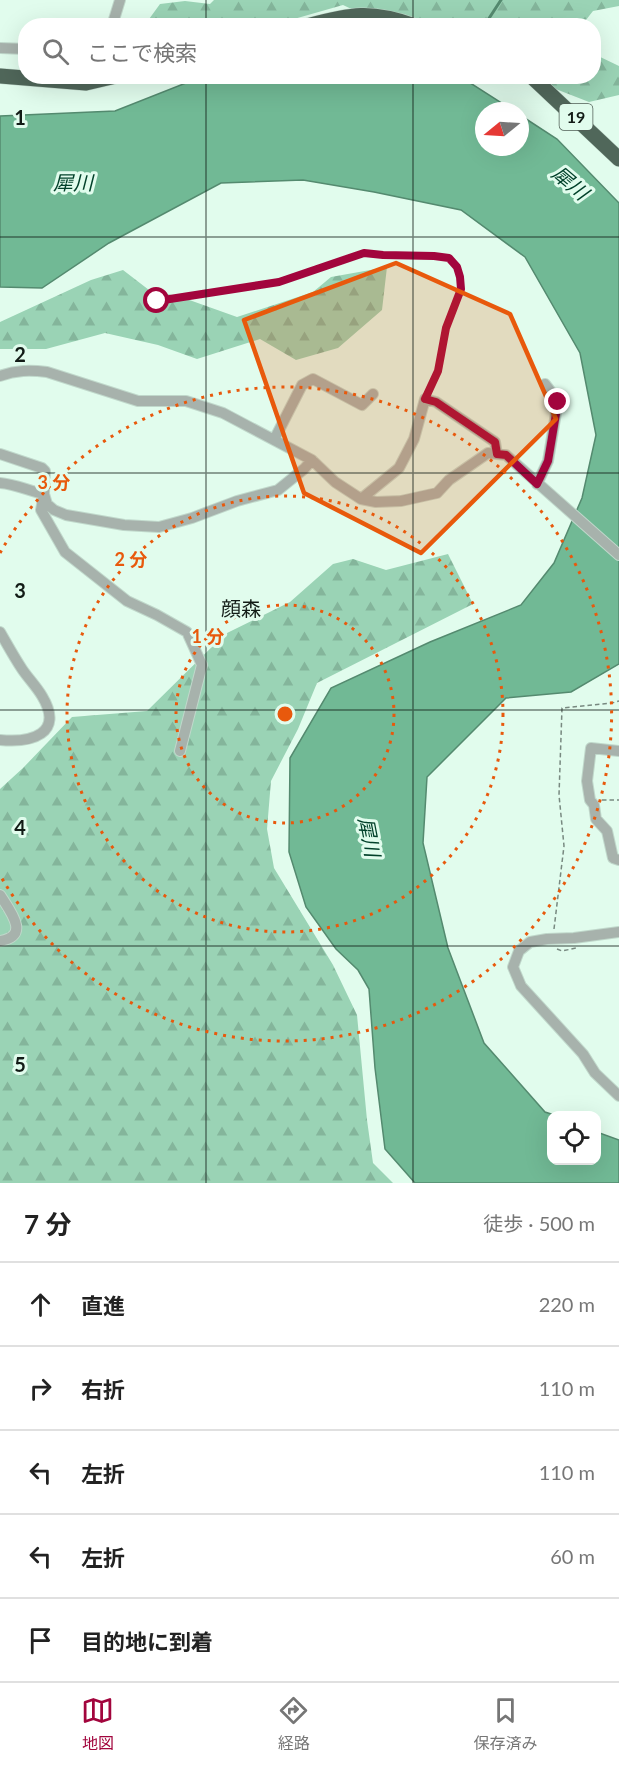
<!DOCTYPE html>
<html lang="ja">
<meta charset="utf-8">
<style>
:root{--surface:#fff;--page:#f2f2f2;--text:#222;--muted:#767676;--line:#e0e0e0;--accent:#a2053d}
body{margin:0;font-family:Lato,"Noto Sans JP",sans-serif;background:var(--page);color:var(--text)}
.controls{position:absolute;right:18px;bottom:18px;display:grid;overflow:hidden;border-radius:12px;box-shadow:0 6px 24px #0002}
.controls button{width:54px;height:54px;display:grid;place-items:center;padding:0;border:0;border-bottom:2px solid var(--line);background:var(--surface);color:var(--text);font:30px sans-serif}
.compass{position:absolute;left:475px;top:102px;width:54px;height:54px;border-radius:50%;background:var(--surface);box-shadow:0 6px 24px #0002;rotate:252deg}
.stop{position:absolute;width:18px;height:18px;margin:-14px;border:4px solid #a2053d;border-radius:50%;background:#fff}
.stop.end{background:#a2053d;border-color:#fff;box-shadow:0 2px 6px #0008}
.list{margin:0;padding:0;list-style:none}
h2{display:flex;justify-content:space-between;align-items:center;height:78px;margin:0;padding:0 24px;font-size:26px}
h2 small{font-size:20px;font-weight:400;color:var(--muted)}
.list li{display:grid;grid-template-columns:39px 1fr auto;gap:18px;align-items:center;box-sizing:border-box;height:84px;padding:0 24px;border-top:2px solid var(--line)}
.list b{display:block;font-size:22px;white-space:nowrap}
.list em{font-size:20px;font-style:normal;color:var(--muted)}
.icon{flex:none;width:33px;height:33px;fill:none;stroke:currentColor;stroke-width:2;stroke-linecap:round;stroke-linejoin:round}
.map{position:relative;flex:none;width:619px;height:1183px;overflow:hidden}
.search{position:absolute;background:var(--surface);box-shadow:0 6px 24px #0002;left:18px;right:18px;top:18px;height:66px;display:flex;align-items:center;gap:15px;box-sizing:border-box;padding:0 21px;border-radius:24px;color:var(--muted);font-size:22px}
.sheet{height:498px;background:var(--surface)}
nav{display:flex;justify-content:space-around;align-items:center;box-sizing:border-box;height:84px;border-top:2px solid var(--line);background:var(--surface);font-size:16px;color:var(--muted)}
nav a{display:grid;justify-items:center;gap:3px}
nav .on{color:var(--accent)}
.map>svg:first-child{display:block}
</style>
<div class="map">
<svg width="619" height="1183" viewBox="0 0 619 1183">
<defs>
<pattern id="forest-firs" width="22" height="20" patternUnits="userSpaceOnUse" patternTransform="scale(1.5)"><rect width="22" height="20" fill="#9ad3b5"/><path d="M5 1l3.5 6h-7zM16 11l3.5 6h-7z" fill="#84b59b"/></pattern>
</defs>
<rect width="100%" height="100%" fill="#e1fced"/>
<path fill="url(#forest-firs)" d="M214 0H619V6L593 11 582 25H385L343 5 273 25 144 26 160 4 185 1 210 4Z
M594 54 619 66V95L589 102 525 77 594 76Z
M387 267 382 310 338 348 296 360 260 339 197 359 158 345 105 333 46 349H0V322L91 280 123 270 149 290 181 297 237 317 313 292 331 277Z
M448 554 473 604 317 683 298 729 271 781 267 829 274 868 333 965 357 1015 367 1120 373 1163 393 1183H0V789L23 768 72 717 147 711 225 634 290 602 333 564 353 559 386 570Z"/>
<path fill="#71b995" stroke="#548a6f" stroke-width="1.5" d="M201 77H461L514 111H484V147H520V115L557 139 619 203V664L571 692 506 698 427 777 423 843 448 948 484 1043 545 1112 554 1115 552 1116V1160H596L597 1132 619 1140V1183H415L385 1149 375 1068 369 989 358 970 336 949 306 907 289 852 290 758 331 688 430 642 521 605 554 563 582 498 596 435 580 353 525 257 461 210 374 192 303 180 221 183 109 243 42 288 0 287V116L115 111Z"/>
<g fill="none" stroke-linecap="round" stroke-linejoin="round">
<path stroke="#548a6f" stroke-width="3" d="M484 26 501 0"/>
<g stroke="#c0d8cb" stroke-width="12">
<path id="minor" d="M112 26 120 0
M0 48 26 49
M0 376C16 370 30 370 47 372L138 401H186L223 413 312 460
M274 440 302 385 313 379 362 405 373 394
M0 454 42 468 45 471 44 494 47 504 54 510 66 515 124 525 159 527 192 518 237 501 278 490 304 469 312 460 335 482 361 499 376 502 401 501 437 493 449 480 488 453 506 455 619 555
M0 483C15 484 29 491 44 494L41 510 65 552 127 601 157 615 187 632 202 665 180 751
M537 484 548 461 558 401 545 384
M361 499 399 468 414 439 425 399 436 402 495 442 497 454
M0 632C7 644 14 657 22 669 28 678 36 686 42 696 65 734 31 743 0 740
M619 751 591 748 587 781 590 800 594 805 596 819 607 831 613 858 619 860
M0 895C10 911 31 936 0 941
M619 932 574 938 547 939 530 942 519 951 513 967 521 986 583 1054 595 1073 619 1096"/>
</g>
<g stroke="#c0d8cb" stroke-width="16">
<path id="highway" d="M307 26C351 14 371 10 415 26
M0 76 86 83 116 76
M531 76 619 159"/>
</g>
<path stroke="#788980" stroke-width="1.5" stroke-dasharray="4.5 3" stroke-linecap="butt" d="M157 301 279 282 364 253 383 255 434 256 449 258 457 267 461 277V289L446 328 438 371 429 390
M602 800H619
M554 929 564 846 559 795 562 708 612 703 619 701
M557 949 562 951 576 948"/>
<use href="#minor" stroke="#a7b2ac" stroke-width="10"/>
<use href="#highway" stroke="#50675a" stroke-width="15"/>
</g>
<g fill="none" stroke-linecap="round" stroke-linejoin="round">
<path stroke="#a2053d" stroke-width="8" d="M157 301 279 282 364 253 383 255 434 256 449 258 457 267 460 277 461 289 446 328 438 371 425 399 436 402 495 442 497 454 506 455 537 484 548 461 558 402"/>
</g>
<path fill="#e8590c" fill-opacity="0.2" stroke="#e8590c" stroke-width="4.5" stroke-linejoin="round" d="M396 263 510 314 556 419 421 553 304 493 244 320Z"/>
<path fill="none" stroke="#121b16" stroke-width="1.5" stroke-opacity="0.55" d="M206 0V26M413 0V26M206 76V1183M413 76V1183M0 237H619M0 473H619M0 710H619M0 946H619"/>
<g fill="none" stroke="#e8590c" stroke-width="3" stroke-dasharray="3 6">
<circle cx="285" cy="714" r="109"/>
<circle cx="285" cy="714" r="218"/>
<path d="M0 553A327 327 0 1 1 0 875"/>
</g>
<g text-anchor="middle" stroke-width="6" stroke-linejoin="round" paint-order="stroke">
<rect fill="#e1fced" stroke="#505e56" stroke-width="1.5" x="559.5" y="104" width="33" height="26" rx="4.5"/>
<g font-size="16" font-weight="bold" fill="#121b16">
<text x="576" y="123">19</text>
</g>
<g font-size="20" font-style="italic" fill="#02412a" stroke="#e1fced">
<text x="73" y="190">犀川</text>
<text transform="translate(570 183) rotate(40)" y="7">犀川</text>
<text transform="translate(369 837) rotate(79)" y="7">犀川</text>
</g>
<g font-size="20" fill="#121b16" stroke="#e1fced">
<text x="241" y="616">顔森</text>
</g>
</g>
<g font-size="20" text-anchor="middle" font-weight="bold" fill="#121b16" stroke="#e1fced" stroke-width="6" stroke-linejoin="round" paint-order="stroke">
<text x="20" y="125">1</text>
<text x="20" y="362">2</text>
<text x="20" y="598">3</text>
<text x="20" y="835">4</text>
<text x="20" y="1072">5</text>
</g>
<circle cx="285" cy="714" r="9" fill="#e8590c" stroke="#e1fced" stroke-width="3"/>
<g font-size="18" text-anchor="middle" font-weight="bold" fill="#e8590c" stroke="#e1fced" stroke-width="6" stroke-linejoin="round" paint-order="stroke">
<text x="54" y="489">3 分</text>
<text x="131" y="566">2 分</text>
<text x="208" y="643">1 分</text>
</g>
</svg>
<div class="controls">
<button><svg class="icon" aria-label="locate" viewBox="0 0 24 24"><circle cx="12" cy="12" r="6"/><path d="M12 2v4M12 18v4M2 12h4M18 12h4"/></svg></button>
</div>
<svg class="compass" viewBox="-18 -18 36 36"><path d="M0-13l5 13h-10z" fill="#e53935"/><path d="M0 13l5-13h-10z" fill="#767676"/></svg>
<div class="stop" style="left:157px;top:301px"></div>
<div class="stop end" style="left:558px;top:402px"></div>
<div class="search"><svg class="icon" aria-label="search" viewBox="0 0 24 24"><circle cx="10" cy="10" r="6"/><path d="M15 15l6 6"/></svg>ここで検索</div>
</div>
<section class="sheet">
<h2>7 分<small>徒歩 · 500 m</small></h2>
<ul class="list">
<li><svg class="icon" aria-label="ahead" viewBox="0 0 24 24"><path d="M12 20V5M6 11l6-6 6 6"/></svg><div><b>直進</b></div><em>220 m</em></li>
<li><svg class="icon" aria-label="right" viewBox="0 0 24 24"><path d="M7 20v-9h11M14 6l5 5-5 5"/></svg><div><b>右折</b></div><em>110 m</em></li>
<li><svg class="icon" aria-label="left" viewBox="0 0 24 24"><path d="M17 20v-9H6M10 6l-5 5 5 5"/></svg><div><b>左折</b></div><em>110 m</em></li>
<li><svg class="icon" aria-label="left" viewBox="0 0 24 24"><path d="M17 20v-9H6M10 6l-5 5 5 5"/></svg><div><b>左折</b></div><em>60 m</em></li>
<li><svg class="icon" aria-label="arrive" viewBox="0 0 24 24"><path d="M6 21V4h12l-3 4 3 4H6"/></svg><div><b>目的地に到着</b></div></li>
</ul>
</section>
<nav>
<a class="on"><svg class="icon" aria-label="map" viewBox="0 0 24 24"><path d="M3 6l6-2 6 2 6-2v14l-6 2-6-2-6 2zM9 4v14M15 6v14"/></svg>地図</a>
<a><svg class="icon" aria-label="directions" viewBox="0 0 24 24"><path d="M12 3l9 9-9 9-9-9zM9 14v-3h6M13 9l2 2-2 2"/></svg>経路</a>
<a><svg class="icon" aria-label="saved" viewBox="0 0 24 24"><path d="M7 4h10v16l-5-4-5 4z"/></svg>保存済み</a>
</nav>
